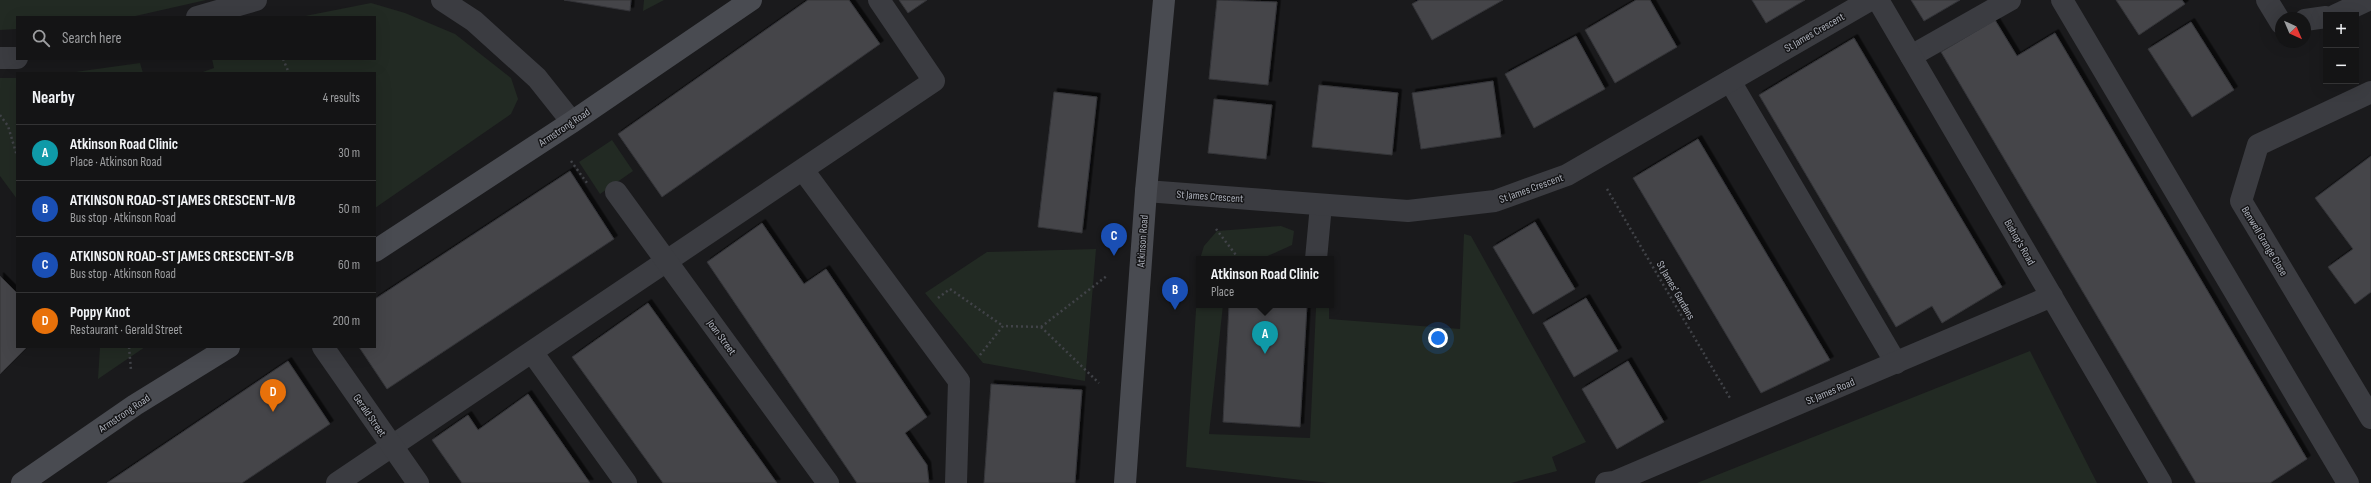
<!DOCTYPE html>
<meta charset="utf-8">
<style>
:root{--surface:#141415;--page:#1d1d1e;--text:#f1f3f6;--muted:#9d9ea0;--line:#333334;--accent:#8c9099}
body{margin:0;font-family:"Sofia Sans Condensed",sans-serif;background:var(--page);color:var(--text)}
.controls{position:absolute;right:12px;top:12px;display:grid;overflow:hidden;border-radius:0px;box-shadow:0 4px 16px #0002}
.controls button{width:36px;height:36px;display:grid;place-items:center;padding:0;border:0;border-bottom:1px solid var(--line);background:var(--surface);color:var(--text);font:20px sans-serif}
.compass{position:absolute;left:2275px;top:12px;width:36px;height:36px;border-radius:50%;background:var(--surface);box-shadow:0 4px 16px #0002;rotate:136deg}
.you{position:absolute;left:1438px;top:338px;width:14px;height:14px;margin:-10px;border:3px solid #fff;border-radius:50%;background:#1a73e8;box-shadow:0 0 0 6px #1a73e833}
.badge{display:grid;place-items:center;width:26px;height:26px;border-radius:50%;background:var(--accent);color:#fff;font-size:13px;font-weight:700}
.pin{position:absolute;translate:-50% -33px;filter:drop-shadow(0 1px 2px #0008)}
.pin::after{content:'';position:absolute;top:21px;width:14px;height:12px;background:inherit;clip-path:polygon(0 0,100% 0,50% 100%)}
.popup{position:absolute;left:1196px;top:256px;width:138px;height:52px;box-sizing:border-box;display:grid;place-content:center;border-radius:0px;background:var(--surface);filter:drop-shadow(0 1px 3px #0005);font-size:13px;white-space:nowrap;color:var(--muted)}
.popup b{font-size:15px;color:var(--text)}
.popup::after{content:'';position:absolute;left:50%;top:100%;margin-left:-8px;border:8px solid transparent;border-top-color:var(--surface)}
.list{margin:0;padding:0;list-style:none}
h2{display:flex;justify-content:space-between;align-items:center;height:52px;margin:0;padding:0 16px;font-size:17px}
h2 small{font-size:13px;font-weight:400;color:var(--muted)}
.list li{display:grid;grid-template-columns:26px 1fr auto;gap:12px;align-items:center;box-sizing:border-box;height:56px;padding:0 16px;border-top:1px solid var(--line)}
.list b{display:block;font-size:15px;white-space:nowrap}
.list p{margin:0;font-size:13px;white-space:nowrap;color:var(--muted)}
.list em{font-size:13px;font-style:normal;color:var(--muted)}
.icon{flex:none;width:22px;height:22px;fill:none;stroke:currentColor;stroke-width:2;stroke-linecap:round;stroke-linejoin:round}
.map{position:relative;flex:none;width:2371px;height:483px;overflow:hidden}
.search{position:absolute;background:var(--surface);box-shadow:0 4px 16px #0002;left:16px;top:16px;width:360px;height:44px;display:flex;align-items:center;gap:10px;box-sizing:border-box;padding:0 14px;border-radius:0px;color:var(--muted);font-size:15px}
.panel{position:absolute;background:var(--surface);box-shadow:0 4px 16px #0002;left:16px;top:72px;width:360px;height:276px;border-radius:0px}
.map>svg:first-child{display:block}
</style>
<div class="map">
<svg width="2371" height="483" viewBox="0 0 2371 483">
<defs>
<filter id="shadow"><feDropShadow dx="3.5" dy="-3.5" stdDeviation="0" flood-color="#0009"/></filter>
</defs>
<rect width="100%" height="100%" fill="#1a1a1c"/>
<path fill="#222a23" d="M0 0H206L131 17H17V29L0 30Z
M644 0H664L643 11Z
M371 3 405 13 455 34 511 78 518 99 511 114 375 208V73H200L214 68 212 59H375V17H300Z
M140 63 143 73H68Z
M0 78H17V199L0 176Z
M612 140 633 171 600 194 579 162Z
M1281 226 1294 231 1292 245 1261 259H1200L1204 246 1217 231Z
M1464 234 1471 236 1586 442 1552 457 1557 471 1511 483H1329L1186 467 1199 263V305H1223L1209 434 1310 438 1316 308H1329V319L1460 329Z
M1096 249 1085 381 983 363 925 293 987 252Z
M100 347H145L98 379Z
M2030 351 2097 483H1697Z"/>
<path fill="#444549" stroke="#343438" filter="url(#shadow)" d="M564 0H631L630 11Z
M808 0H849L880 44 662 197 618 134Z
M899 0H927L908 13Z
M1217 0 1277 2 1268 85 1209 79Z
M1419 0H1503L1432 40 1412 4Z
M1636 0H1650L1677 47 1615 83 1585 30Z
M1752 0H1805L1766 23Z
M1911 0H1960L1924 21Z
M2116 0H2182L2185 4 2139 35Z
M1995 20 2017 56 2055 33 2307 459 2270 483H2196L1941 52Z
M2191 22 2234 90 2192 117 2148 49Z
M1576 36 1605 89 1534 128 1505 74Z
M1854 38 2002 287 1942 323 1932 306 1896 327 1759 95Z
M1493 81 1501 137 1421 149 1412 93Z
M1319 85 1398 93 1392 155 1312 147Z
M1054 92 1097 97 1082 233 1038 227Z
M1214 99 1272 105 1266 159 1208 153Z
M1698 139 1830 360 1761 393 1633 178Z
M2371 156V292L2355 304 2328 267 2353 249 2315 198Z
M570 171 614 239 387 389 359 347H375V299Z
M1535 222 1575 289 1533 314 1493 247Z
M762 223 804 284 826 269 927 417 905 433 927 465 929 483H857L707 262Z
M0 276 17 293V347H27L0 374Z
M1586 298 1618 351 1574 377 1543 323Z
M648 303 777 483H663L572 357Z
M1229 305H1307L1300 427 1223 422Z
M288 361 330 424 242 483H107Z
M1628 361 1664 422 1617 449 1582 389Z
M991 384 1082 390 1075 483H984Z
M528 394 590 483H462L432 440 468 415 478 430Z"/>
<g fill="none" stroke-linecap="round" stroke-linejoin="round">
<path stroke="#414348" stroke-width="2.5" stroke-dasharray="2 3" stroke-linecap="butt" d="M283 59 289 73
M0 115 8 126 17 156
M571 161 587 183
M1607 189 1730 398
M1216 229 1239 259
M938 298 950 289 1003 326
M1041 327 1099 383
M129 347 131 370
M980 355 1003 326 1041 327 1108 275"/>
<path stroke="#3b3c41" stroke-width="22" d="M2062 0 2348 483
M1911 56 2010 0
M1730 81 1896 363
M803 170 959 381 956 483
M1316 259 1321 205
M532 352 626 483
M337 483 934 81 879 0"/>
<path stroke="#3b3c41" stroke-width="22" d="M442 0 474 21 537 78 572 122
M1878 0 2161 483
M2267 0 2281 23
M2336 15 2368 0
M197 17 256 0
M2305 20 2326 17
M0 58H17
M2371 92 2258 145 2241 201 2371 418
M1146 191 1408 211 1495 201 1567 175 1870 0
M616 192 828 483
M323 347 418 483
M1606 483 1614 482 2052 296"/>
<path stroke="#494b51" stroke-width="22" d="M375 251 572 122 751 0
M22 483 135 405 229 347
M1125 483 1146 191 1164 0"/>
</g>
<g text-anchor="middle" stroke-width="3" stroke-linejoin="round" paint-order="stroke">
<g font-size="11" fill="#adb1bb" stroke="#151517">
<text transform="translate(1814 32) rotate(-30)" y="4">St James Crescent</text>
<text transform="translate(564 127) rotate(-34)" y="4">Armstrong Road</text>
<text transform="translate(1531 188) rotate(-20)" y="4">St James Crescent</text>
<text transform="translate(1210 196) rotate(4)" y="4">St James Crescent</text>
<text transform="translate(1142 241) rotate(-86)" y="4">Atkinson Road</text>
<text transform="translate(2265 241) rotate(59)" y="4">Benwell Grange Close</text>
<text transform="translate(2020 242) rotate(60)" y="4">Bishop's Road</text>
<text transform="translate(1676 290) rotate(60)" y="4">St James' Gardens</text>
<text transform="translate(722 337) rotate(54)" y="4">Joan Street</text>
<text transform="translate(1830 391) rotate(-23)" y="4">St James Road</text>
<text transform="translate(124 413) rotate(-34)" y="4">Armstrong Road</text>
<text transform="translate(370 415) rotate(55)" y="4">Gerald Street</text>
</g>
</g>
</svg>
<div class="controls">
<button>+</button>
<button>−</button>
</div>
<svg class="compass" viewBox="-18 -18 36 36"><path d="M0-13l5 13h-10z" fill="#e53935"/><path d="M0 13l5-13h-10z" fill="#9d9ea0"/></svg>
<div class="you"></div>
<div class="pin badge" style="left:1265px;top:354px;background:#0f9aa8">A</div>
<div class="popup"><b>Atkinson Road Clinic</b>Place</div>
<div class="pin badge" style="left:1175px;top:310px;background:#1a4fb4">B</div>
<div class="pin badge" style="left:1114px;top:256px;background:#1a4fb4">C</div>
<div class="pin badge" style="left:273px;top:412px;background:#e8710a">D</div>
<div class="search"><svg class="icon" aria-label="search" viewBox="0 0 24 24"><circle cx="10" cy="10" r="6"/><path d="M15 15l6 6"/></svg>Search here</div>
<section class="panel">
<h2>Nearby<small>4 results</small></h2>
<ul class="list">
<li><span class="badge" style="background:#0f9aa8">A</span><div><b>Atkinson Road Clinic</b><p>Place · Atkinson Road</p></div><em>30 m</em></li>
<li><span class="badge" style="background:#1a4fb4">B</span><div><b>ATKINSON ROAD-ST JAMES CRESCENT-N/B</b><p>Bus stop · Atkinson Road</p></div><em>50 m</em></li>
<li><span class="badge" style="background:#1a4fb4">C</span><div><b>ATKINSON ROAD-ST JAMES CRESCENT-S/B</b><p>Bus stop · Atkinson Road</p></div><em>60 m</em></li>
<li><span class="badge" style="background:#e8710a">D</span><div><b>Poppy Knot</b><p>Restaurant · Gerald Street</p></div><em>200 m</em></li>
</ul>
</section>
</div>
